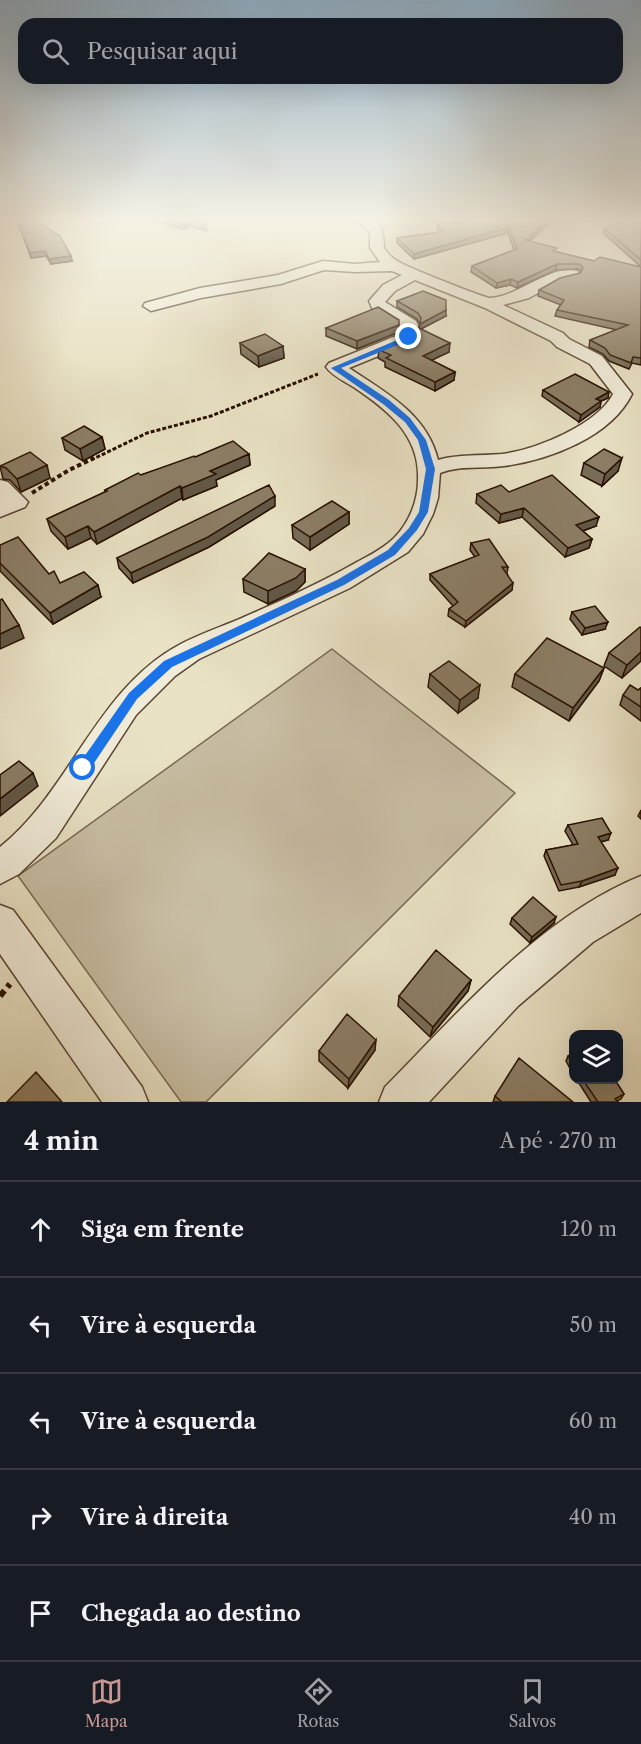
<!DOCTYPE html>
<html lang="pt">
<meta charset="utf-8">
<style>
:root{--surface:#171b24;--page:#20242c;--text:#f1f3f6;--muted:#9ea1a6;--line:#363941;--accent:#c59692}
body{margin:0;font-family:"Libre Caslon Text",serif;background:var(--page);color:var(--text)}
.controls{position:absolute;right:18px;bottom:18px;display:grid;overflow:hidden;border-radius:12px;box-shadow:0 6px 24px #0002}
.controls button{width:54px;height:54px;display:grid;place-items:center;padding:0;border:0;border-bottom:2px solid var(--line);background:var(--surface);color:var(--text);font:30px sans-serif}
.stop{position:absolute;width:18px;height:18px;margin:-14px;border:4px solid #1a73e8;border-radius:50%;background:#fff}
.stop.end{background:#1a73e8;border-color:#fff;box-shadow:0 2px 6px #0008}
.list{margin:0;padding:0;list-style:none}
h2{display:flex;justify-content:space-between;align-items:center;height:78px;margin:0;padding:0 24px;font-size:26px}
h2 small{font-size:20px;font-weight:400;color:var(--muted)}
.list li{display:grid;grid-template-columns:39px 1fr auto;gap:18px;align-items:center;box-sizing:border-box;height:96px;padding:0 24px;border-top:2px solid var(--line)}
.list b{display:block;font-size:22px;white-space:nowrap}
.list em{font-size:20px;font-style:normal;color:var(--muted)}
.icon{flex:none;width:33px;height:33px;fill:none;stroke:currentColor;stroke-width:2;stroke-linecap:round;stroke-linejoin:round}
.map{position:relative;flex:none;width:641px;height:1102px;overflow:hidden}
.search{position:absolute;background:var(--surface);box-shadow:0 6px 24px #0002;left:18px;right:18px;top:18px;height:66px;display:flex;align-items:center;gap:15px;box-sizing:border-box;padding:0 21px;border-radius:18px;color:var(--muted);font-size:22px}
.sheet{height:558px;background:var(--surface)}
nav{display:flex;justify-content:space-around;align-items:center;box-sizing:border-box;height:84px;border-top:2px solid var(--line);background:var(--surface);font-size:16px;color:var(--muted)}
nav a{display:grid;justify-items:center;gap:3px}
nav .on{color:var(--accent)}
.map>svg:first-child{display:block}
</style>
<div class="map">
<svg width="641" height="1102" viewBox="0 0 641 1102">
<rect width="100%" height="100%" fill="#e9e2c5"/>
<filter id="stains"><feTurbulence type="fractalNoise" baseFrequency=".00333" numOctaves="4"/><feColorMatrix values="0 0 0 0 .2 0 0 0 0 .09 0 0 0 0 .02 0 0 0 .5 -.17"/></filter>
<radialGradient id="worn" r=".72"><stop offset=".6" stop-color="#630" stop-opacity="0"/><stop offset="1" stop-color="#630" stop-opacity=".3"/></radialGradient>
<path fill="#c8bea4" stroke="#786852" stroke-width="1.5" d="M332 649 515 793 206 1102H181L18 876Z"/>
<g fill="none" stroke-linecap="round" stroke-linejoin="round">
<g stroke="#584531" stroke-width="3">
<path id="minor" d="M354 218C378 218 384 225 384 248 388 254 394 260 401 263 410 268 486 299 491 298 519 296 551 264 577 271L580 274 577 277 558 282 529 298 503 305 563 333 569 339 602 356 632 394C611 437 549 460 504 466 482 469 460 465 440 473L438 498 433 514 423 534 408 552 350 588 199 659 175 676 136 715 56 838 19 874 0 884V847C71 790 96 690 179 645 199 634 221 627 242 618 278 602 314 586 348 567 364 558 382 550 394 538 409 523 418 501 418 480 420 436 389 411 355 388 346 382 332 376 326 367L329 363 401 334V327L372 308 369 301 383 285 402 275 392 271 355 272 324 270 281 284 201 298 151 311 143 306 145 303 200 288 278 275 323 261 355 264 380 262 370 248V232ZM415 280 485 308 551 341 557 347 590 364 613 394C597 425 535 450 502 454 480 456 459 454 438 460 427 414 385 392 349 368L415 341 418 325 416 321 385 302 395 291Z
M0 480 8 482 28 502 25 507 0 517Z
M641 876V913L593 942 518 1006 429 1102H379L385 1087C460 1011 540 917 641 876Z
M0 905 13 910 142 1087 148 1102H102L0 954Z"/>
</g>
<path stroke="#281100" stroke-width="3" stroke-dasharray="4 2" stroke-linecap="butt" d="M91 460 147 433 211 416 318 374"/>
<path stroke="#281100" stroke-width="4" stroke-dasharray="4.5 3" stroke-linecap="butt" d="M32 493 69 470 94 458"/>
<path stroke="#281100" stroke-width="6" stroke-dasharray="7 4.5" stroke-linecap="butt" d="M0 996 10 984"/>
<use href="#minor" fill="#f1ecd9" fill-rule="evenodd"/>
</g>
<path fill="#786c58" stroke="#281100" stroke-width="1.5" d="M142 218H205L207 231 190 226 184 229Z
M457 218H554L530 241 556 252 594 261 641 267 603 233 604 228 641 218V365L632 363 629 369 609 361 603 354 589 347 590 340 617 330 555 316 557 310 561 305 538 296 539 290 580 273 581 272 579 269 556 270 517 288 510 285 496 288 471 272 472 266 514 250 508 233 414 259 397 243V238L439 232 437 229 438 224 459 223Z
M575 218H594L589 222Z
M19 225 72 261 51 264 46 256 31 258Z
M397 301 446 316 421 329 449 352 431 360 455 372 454 380 435 391 385 367V362L378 358 379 350 417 335 419 329 420 324 417 319 397 307Z
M326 328 399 332 357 349 326 336Z
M240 343 283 346 284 358 259 367 241 354Z
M543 390 608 398 601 401 600 407 579 422 542 396Z
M102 437 105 449 83 461 65 450 62 438Z
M249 454 250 465 216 480 217 486 183 500 182 498 97 544 91 538 68 549 51 531 47 519 105 492V490L141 475 195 457Z
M584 463 618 471 602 486 581 475Z
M0 466 50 478 21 492 10 480 3 479Z
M509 492 596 526 583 531 592 539 589 548 565 557 522 517 499 523 476 503 477 494Z
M275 506 209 547 133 583 119 568 117 558Z
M349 512V524L310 550 293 538 292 525Z
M471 543 508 567 507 573 512 590 465 627 448 616 449 609 453 606 430 580V574L475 557 470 550Z
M0 545 49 574 60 583 101 597 53 624 0 571Z
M305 569V582L296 591 268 604 244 592 243 579Z
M572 612 605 629 582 635 570 619Z
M641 628 622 678 604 666 609 653Z
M604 668 599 681 569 721 512 687 515 674Z
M430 674 478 698 458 713 428 687Z
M641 688V721L620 705 623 695 638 690Z
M641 810V819L638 816Z
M568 825 608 840 601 842 615 875 579 887 559 891 544 856 546 850 573 845 565 831Z
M512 918 554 923 530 943 510 924Z
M471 980 468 991 430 1037 398 1006 399 996Z
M375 1050 348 1088 319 1061V1051Z
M573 1053V1074L566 1061 568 1056Z
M577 1080H615L624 1094 621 1099 617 1101 618 1102H591Z
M495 1096 573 1102H493Z"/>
<path fill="#625847" stroke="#281100" stroke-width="1.5" d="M189 218 190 226 184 229 183 221Z
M549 218H554L525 246 526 240Z
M509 227 508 233 414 259V254Z
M45 251 46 256 31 258 30 253Z
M71 256 72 261 51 264 49 259Z
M557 264 556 270 517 288 518 282Z
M511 279 510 285 496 288 497 283Z
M446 310V316L419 330 420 324Z
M399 325V332L357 349V341Z
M450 343 449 352 422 365 423 356Z
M283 346 284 358 259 367 258 356Z
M455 372 454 380 435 391V382Z
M609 392 608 398 601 401 600 407 579 422 581 415 596 399Z
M102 437 105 449 83 461 80 449Z
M249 454 250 465 216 480 217 486 183 500 182 488 210 471Z
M622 458 618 471 602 486 605 474Z
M47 465 50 478 21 492 17 479Z
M180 486 182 498 97 544 94 532Z
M275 496V506L209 547 133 583 131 573Z
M524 508 522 517 499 523 501 514Z
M349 512V524L310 550V537Z
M599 517 596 526 574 534 576 525Z
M88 526 91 538 68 549 65 537Z
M592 539 589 548 565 557 568 548Z
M305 569V582L296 591 268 604V591Z
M513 583 512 590 465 627 466 621Z
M98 585 101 597 53 624 50 613Z
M608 622 605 629 582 635 585 628Z
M19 625 24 638 0 649V634Z
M641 652V661L622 678 627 665Z
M604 668 599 681 569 721 573 708Z
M480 685 478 698 458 713 460 700Z
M33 773 38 786 0 816V799Z
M611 833 608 840 595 843 598 837Z
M618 868 615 875 579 887 582 881Z
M556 917 554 923 530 943 532 937Z
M471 980 468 991 430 1037 433 1027Z
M376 1040 375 1050 348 1088 349 1079Z"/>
<path fill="#8c7e66" stroke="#281100" stroke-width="1.5" d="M171 218H189L183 221Z
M190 218H205L206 223Z
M459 218H549L526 240 557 248 553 251 594 261 600 257 641 267V358L633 357 631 363 610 355 605 348 590 340 628 325 557 310 564 300 539 290 560 278 580 273 583 268 580 264H557L518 282 511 279 497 283 472 266 517 249 509 227 414 254 397 238 443 232 438 224 461 223Z
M632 218H641V260L604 228Z
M35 220 60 236 71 256 49 259 45 251 30 253 19 225Z
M423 291 446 300V310L420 324 421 318 418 313 397 301Z
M378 307 399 320V325L357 341 326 328Z
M419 328 450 343 423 356 455 372 435 382 386 358 391 355 379 350 417 335Z
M265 334 283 346 258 356 240 343Z
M575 374 609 392 596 399 601 401 581 415 543 390Z
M84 426 102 437 80 449 62 438Z
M233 441 249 454 210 471 216 474 182 488 180 486 94 532 88 526 65 537 47 519 107 491 105 490 138 473 141 475 194 456 195 457Z
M604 449 622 458 605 474 584 463Z
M30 452 47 465 17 479 6 468 0 466Z
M552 475 599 517 576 525 592 539 568 548 524 508 501 514 477 494 501 485 509 492Z
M269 485 275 496 208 537 131 573 117 558Z
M332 501 349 512 310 537 292 525Z
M18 537 49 574 54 571 60 583 84 572 98 585 50 613 0 563V545Z
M489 539 508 567H502L513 583 466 621 449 609 458 602 430 574 479 555 471 543Z
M269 553 305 569 296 578 268 591 243 579Z
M2 599 19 625 0 634V600Z
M595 606 608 622 585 628 572 612Z
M640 627 641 628V652L627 665 609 653Z
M547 638 604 668 573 708 515 674Z
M449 661 480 685 460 700 430 674Z
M630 685 638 690 641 688V707L623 695Z
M19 761 33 773 0 799V775Z
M602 818 611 833 598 837 618 868 582 881 561 885 546 850 578 844 568 825Z
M533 897 556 917 532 937 512 918Z
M436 950 471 980 433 1027 399 996Z
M347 1014 376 1040 349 1079 319 1051Z
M573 1053V1064L568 1056Z
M519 1058 573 1102H502L495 1096Z
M36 1072 62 1102H7Z
M583 1080H615L624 1094 615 1099 618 1102H598Z"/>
<linearGradient id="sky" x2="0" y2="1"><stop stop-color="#8eaabf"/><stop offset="0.59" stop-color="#f5f2e5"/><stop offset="1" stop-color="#f5f2e5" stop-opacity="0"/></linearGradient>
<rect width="641" height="372" fill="url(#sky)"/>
<path fill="#1a73e8" d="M409 335 412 339 341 368 389 400 410 418 426 440 435 469 428 512 417 530 395 555 344 585 172 667 137 699 88 772H79L77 768 79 764 129 693 164 661 337 580 388 550 409 528 419 512 426 469 418 440 405 422 383 404 331 368Z"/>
<rect width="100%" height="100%" filter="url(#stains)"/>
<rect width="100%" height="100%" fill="url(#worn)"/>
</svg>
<div class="controls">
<button><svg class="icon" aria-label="layers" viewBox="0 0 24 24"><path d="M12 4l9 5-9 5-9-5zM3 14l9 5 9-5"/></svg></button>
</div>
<div class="stop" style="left:83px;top:768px"></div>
<div class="stop end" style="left:409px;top:337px"></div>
<div class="search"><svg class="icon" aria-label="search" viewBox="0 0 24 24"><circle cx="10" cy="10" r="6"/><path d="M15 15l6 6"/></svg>Pesquisar aqui</div>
</div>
<section class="sheet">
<h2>4 min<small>A pé · 270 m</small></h2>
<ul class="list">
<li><svg class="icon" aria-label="ahead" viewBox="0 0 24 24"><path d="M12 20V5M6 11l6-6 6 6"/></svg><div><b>Siga em frente</b></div><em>120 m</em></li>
<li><svg class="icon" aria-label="left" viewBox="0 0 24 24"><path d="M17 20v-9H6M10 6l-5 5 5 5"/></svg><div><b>Vire à esquerda</b></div><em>50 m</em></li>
<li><svg class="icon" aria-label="left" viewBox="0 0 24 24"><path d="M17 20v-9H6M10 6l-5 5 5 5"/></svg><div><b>Vire à esquerda</b></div><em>60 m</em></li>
<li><svg class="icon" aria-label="right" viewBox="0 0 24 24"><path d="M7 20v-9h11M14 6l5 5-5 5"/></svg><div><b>Vire à direita</b></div><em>40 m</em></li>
<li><svg class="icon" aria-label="arrive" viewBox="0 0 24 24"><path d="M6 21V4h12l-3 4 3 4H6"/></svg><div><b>Chegada ao destino</b></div></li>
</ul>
</section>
<nav>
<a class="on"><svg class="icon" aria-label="map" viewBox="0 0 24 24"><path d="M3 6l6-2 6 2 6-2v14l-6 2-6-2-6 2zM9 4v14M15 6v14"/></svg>Mapa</a>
<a><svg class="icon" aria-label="directions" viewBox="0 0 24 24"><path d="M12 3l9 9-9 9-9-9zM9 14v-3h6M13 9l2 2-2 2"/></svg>Rotas</a>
<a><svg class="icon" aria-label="saved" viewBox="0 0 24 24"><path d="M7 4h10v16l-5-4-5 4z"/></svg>Salvos</a>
</nav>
